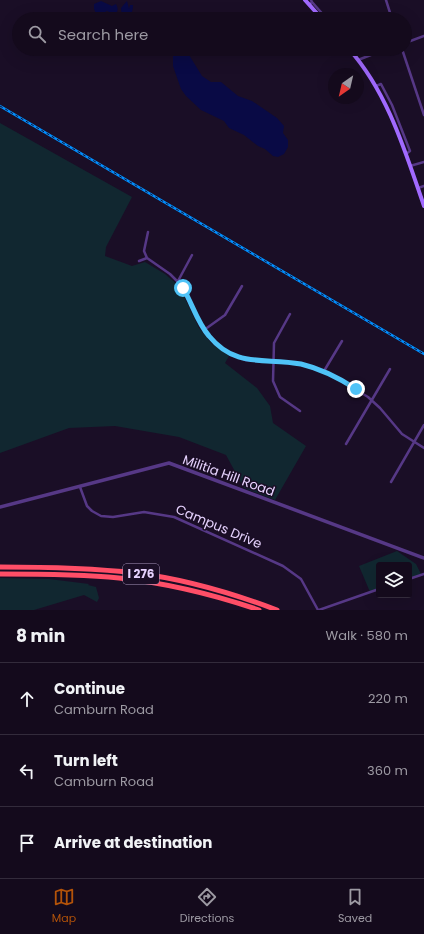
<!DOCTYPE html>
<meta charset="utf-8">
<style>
:root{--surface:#140a1c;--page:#1d1325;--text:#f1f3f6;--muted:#9d9aa3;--line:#332b3b;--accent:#b45309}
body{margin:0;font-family:Poppins,sans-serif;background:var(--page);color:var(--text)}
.controls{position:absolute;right:12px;bottom:12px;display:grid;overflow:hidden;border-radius:4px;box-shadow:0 4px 16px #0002}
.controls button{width:36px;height:36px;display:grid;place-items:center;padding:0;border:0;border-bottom:1px solid var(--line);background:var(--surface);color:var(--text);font:20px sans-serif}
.compass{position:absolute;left:328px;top:68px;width:36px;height:36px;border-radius:50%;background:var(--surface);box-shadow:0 4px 16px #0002;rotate:214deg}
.stop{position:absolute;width:12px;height:12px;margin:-9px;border:3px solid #4fc3f7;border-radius:50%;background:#fff}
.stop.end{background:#4fc3f7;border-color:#fff;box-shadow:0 1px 4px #0008}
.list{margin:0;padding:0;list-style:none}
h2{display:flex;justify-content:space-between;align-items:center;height:52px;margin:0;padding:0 16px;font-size:17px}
h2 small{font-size:13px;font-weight:400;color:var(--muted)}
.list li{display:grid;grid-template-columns:26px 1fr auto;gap:12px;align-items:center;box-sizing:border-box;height:72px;padding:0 16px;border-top:1px solid var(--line)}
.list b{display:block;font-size:15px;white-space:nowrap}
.list p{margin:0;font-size:13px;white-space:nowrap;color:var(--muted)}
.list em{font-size:13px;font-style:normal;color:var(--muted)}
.icon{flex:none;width:22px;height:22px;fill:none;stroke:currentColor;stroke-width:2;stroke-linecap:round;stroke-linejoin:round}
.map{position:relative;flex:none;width:424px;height:610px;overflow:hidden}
.search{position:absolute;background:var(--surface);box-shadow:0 4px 16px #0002;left:12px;right:12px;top:12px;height:44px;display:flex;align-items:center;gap:10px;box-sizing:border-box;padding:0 14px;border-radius:22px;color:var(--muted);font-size:15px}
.sheet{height:268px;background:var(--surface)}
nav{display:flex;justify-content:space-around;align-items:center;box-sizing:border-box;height:56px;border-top:1px solid var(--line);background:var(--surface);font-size:11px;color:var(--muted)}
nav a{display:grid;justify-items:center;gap:2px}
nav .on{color:var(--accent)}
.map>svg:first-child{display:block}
</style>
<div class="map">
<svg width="424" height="610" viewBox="0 0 424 610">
<rect width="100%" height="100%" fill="#1a0e26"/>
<path fill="#112730" d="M0 123 132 197 106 247 105 256 132 266 145 262 165 274 179 286 199 328 212 344 229 356 225 363 257 388 270 406 273 423 306 446 275 500 244 488 226 455 179 437 115 426 69 428 0 453Z
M397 551 416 564 421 574 409 579V565H379V589L370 592 359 566Z
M0 578 49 579 89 584 88 585 96 587 99 598 97 602 84 595 34 610H0Z"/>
<path fill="#090a45" d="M101 1 112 6 116 4C118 8 119 12 114 14L107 11 97 16 94 9V4Z
M127 1 129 9 130 5H133C133 13 130 18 122 19L121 8Z
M179 49 186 50 202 76 211 82H221L238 96 252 101 277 118 284 126 283 133 288 140V147L284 154 278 157 273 156 265 149 258 146 244 135 229 128 224 121 201 110 186 96 181 89 173 66V55Z"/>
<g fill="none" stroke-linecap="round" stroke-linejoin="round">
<path stroke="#563886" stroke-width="2.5" d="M386 0 392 19
M312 2 327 19
M309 5 312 2 311 0
M405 43 424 36
M402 49 424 115
M358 60 386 49
M376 86 381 84 392 105 410 151 406 154
M410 166 424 162
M418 188 424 186
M148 232 144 251 147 258 170 274 180 284 205 332 221 348 245 360 299 364 328 373 368 397 380 408 402 434 424 448
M139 261 147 258
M178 281 192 255
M290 314 274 343 273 381 280 397 300 411
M204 330 225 315 242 286
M324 371 342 341
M346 444 390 369
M391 482 424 425
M80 487 87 506 92 511 101 516 113 517 144 512 174 517 283 566 301 579 318 610
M409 579 424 574
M319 610 379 589"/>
<path stroke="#563886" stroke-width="3.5" d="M0 507 169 463 424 558"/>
<path stroke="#a16aff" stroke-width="4" d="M305 0 322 19
M349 49C388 93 405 151 424 206"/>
<path stroke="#ff4e67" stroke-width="5" d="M0 567C45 567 91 568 136 573 184 579 232 593 277 610
M0 574C40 574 80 574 119 578 166 583 215 595 259 610"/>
<g stroke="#008efe" stroke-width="2.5">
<path id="rail" d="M0 106 424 354"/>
</g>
<use href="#rail" stroke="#1a0e26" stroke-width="1" stroke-dasharray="3" stroke-linecap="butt"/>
</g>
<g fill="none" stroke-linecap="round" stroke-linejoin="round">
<path stroke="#4fc3f7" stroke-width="5" d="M183 288C192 303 197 322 209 336 236 369 265 357 301 364 322 369 339 378 356 389"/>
</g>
<g text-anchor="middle" stroke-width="3" stroke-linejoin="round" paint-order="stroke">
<rect fill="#1a0e26" stroke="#aa98be" stroke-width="1" x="123" y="564" width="36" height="20" rx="3"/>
<g font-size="12" font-weight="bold" fill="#e7d3ff">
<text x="141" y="578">I 276</text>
</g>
<g font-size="13" fill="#e7d3ff" stroke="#1a0e26">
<text transform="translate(229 475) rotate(20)" y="5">Militia Hill Road</text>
<text transform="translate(219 526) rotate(23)" y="5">Campus Drive</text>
</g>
</g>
</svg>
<div class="controls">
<button><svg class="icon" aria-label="layers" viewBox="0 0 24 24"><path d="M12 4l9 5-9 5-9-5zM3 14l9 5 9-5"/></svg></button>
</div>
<svg class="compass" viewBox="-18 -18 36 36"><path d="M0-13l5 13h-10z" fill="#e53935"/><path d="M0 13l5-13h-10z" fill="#9d9aa3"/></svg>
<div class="stop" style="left:183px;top:288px"></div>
<div class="stop end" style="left:356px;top:389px"></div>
<div class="search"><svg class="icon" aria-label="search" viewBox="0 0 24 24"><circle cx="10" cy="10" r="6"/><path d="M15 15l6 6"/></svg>Search here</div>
</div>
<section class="sheet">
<h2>8 min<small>Walk · 580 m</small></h2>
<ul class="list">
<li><svg class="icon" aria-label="ahead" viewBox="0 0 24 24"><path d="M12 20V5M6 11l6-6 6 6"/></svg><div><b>Continue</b><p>Camburn Road</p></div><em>220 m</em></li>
<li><svg class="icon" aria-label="left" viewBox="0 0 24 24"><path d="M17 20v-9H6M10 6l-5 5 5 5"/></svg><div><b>Turn left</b><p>Camburn Road</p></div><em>360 m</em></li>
<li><svg class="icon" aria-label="arrive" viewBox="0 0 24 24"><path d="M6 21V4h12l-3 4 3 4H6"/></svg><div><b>Arrive at destination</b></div></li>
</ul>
</section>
<nav>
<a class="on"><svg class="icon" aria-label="map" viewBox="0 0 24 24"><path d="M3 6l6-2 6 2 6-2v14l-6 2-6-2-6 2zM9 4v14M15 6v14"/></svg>Map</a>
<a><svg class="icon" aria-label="directions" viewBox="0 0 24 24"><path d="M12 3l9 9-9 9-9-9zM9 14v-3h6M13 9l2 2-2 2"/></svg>Directions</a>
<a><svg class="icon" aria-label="saved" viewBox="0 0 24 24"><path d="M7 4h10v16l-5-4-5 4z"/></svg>Saved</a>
</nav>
